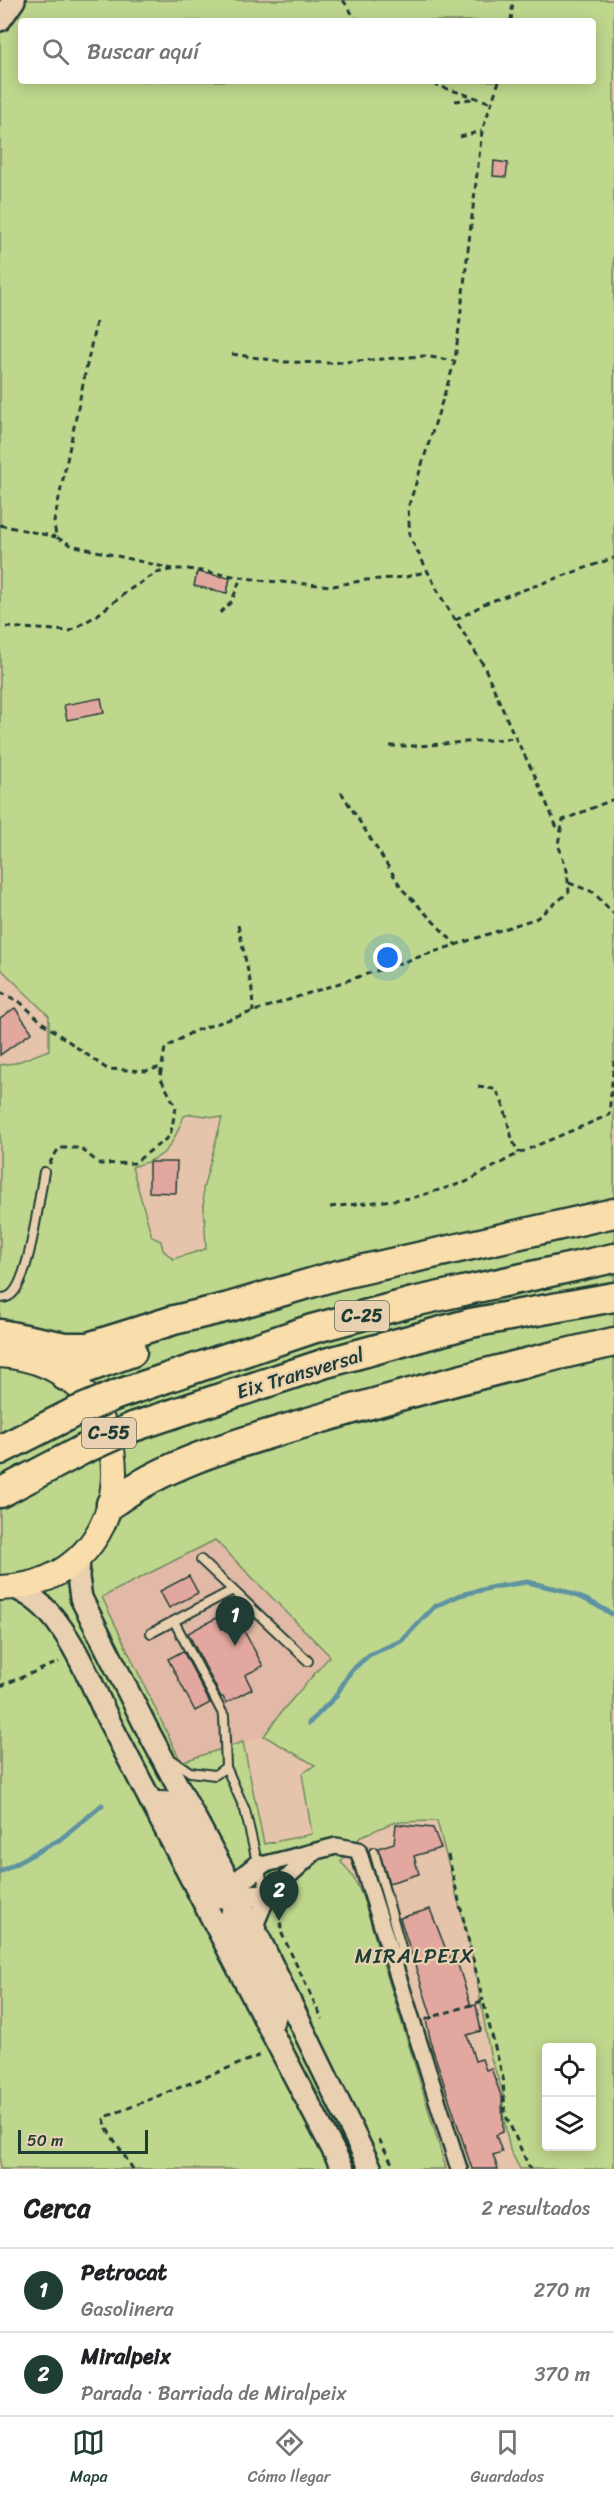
<!DOCTYPE html>
<html lang="es">
<meta charset="utf-8">
<style>
:root{--surface:#fff;--page:#f2f2f2;--text:#202124;--muted:#757577;--line:#e0e0e0;--accent:#1f3d34}
body{margin:0;font-family:Sriracha,sans-serif;background:var(--page);color:var(--text)}
.controls{position:absolute;right:18px;bottom:18px;display:grid;overflow:hidden;border-radius:6px;box-shadow:0 3px 15px #0003}
.controls button{width:54px;height:54px;display:grid;place-items:center;padding:0;border:0;border-bottom:2px solid var(--line);background:var(--surface);color:var(--text);font:30px sans-serif}
.scale{position:absolute;left:18px;bottom:15px;width:130px;box-sizing:border-box;padding-left:6px;border:3px solid #1f3d34;border-top:0;font-size:16px;line-height:21px;white-space:nowrap;color:#1f3d34;-webkit-text-stroke:4px #e8d0b0;paint-order:stroke}
.you{position:absolute;left:388px;top:958px;width:21px;height:21px;margin:-15px;border:4px solid #fff;border-radius:50%;background:#1a73e8;box-shadow:0 0 0 9px #1a73e833}
.badge{display:grid;place-items:center;width:39px;height:39px;border-radius:50%;background:var(--accent);color:#fff;font-size:20px;font-weight:700}
.pin{position:absolute;translate:-50% -50px;filter:drop-shadow(0 2px 3px #0008)}
.pin::after{content:'';position:absolute;top:32px;width:21px;height:18px;background:inherit;clip-path:polygon(0 0,100% 0,50% 100%)}
.list{margin:0;padding:0;list-style:none}
h2{display:flex;justify-content:space-between;align-items:center;height:78px;margin:0;padding:0 24px;font-size:26px}
h2 small{font-size:20px;font-weight:400;color:var(--muted)}
.list li{display:grid;grid-template-columns:39px 1fr auto;gap:18px;align-items:center;box-sizing:border-box;height:84px;padding:0 24px;border-top:2px solid var(--line)}
.list b{display:block;font-size:22px;white-space:nowrap}
.list p{margin:0;font-size:20px;white-space:nowrap;color:var(--muted)}
.list em{font-size:20px;font-style:normal;color:var(--muted)}
.icon{flex:none;width:33px;height:33px;fill:none;stroke:currentColor;stroke-width:2;stroke-linecap:round;stroke-linejoin:round}
.map{position:relative;flex:none;width:614px;height:2169px;overflow:hidden}
.search{position:absolute;background:var(--surface);box-shadow:0 3px 15px #0003;left:18px;right:18px;top:18px;height:66px;display:flex;align-items:center;gap:15px;box-sizing:border-box;padding:0 21px;border-radius:6px;color:var(--muted);font-size:22px}
.sheet{height:246px;background:var(--surface)}
nav{display:flex;justify-content:space-around;align-items:center;box-sizing:border-box;height:84px;border-top:2px solid var(--line);background:var(--surface);font-size:16px;color:var(--muted)}
nav a{display:grid;justify-items:center;gap:3px}
nav .on{color:var(--accent)}
.map>svg:first-child{display:block}
</style>
<div class="map">
<svg width="614" height="2169" viewBox="0 0 614 2169">
<rect width="100%" height="100%" fill="#e6c4ab"/>
<filter id="ink" filterUnits="userSpaceOnUse"><feTurbulence type="fractalNoise" baseFrequency=".0167" numOctaves="2"/><feDisplacementMap in="SourceGraphic" scale="12" xChannelSelector="R" yChannelSelector="G"/><feConvolveMatrix kernelMatrix="1 2 1 2 8 2 1 2 1" color-interpolation-filters="sRGB"/></filter>
<g filter="url(#ink)">
<path fill="#e1b9a6" d="M215 1539 330 1657 282 1711 264 1736 181 1762 102 1596Z"/>
<path fill="#bfd78d" stroke="#6f8a60" stroke-width="1.5" fill-rule="evenodd" d="M0 0H614V2169H520L510 2150 503 2115V2093L490 2055 473 1958 437 1821 395 1822 361 1836 341 1862C364 1884 370 1924 380 1954 403 2025 425 2097 446 2169H0V1065L15 1063 49 1050V1016L0 968ZM21 21H593V81H21ZM191 1114 222 1118 203 1189 206 1249 173 1259 163 1250 161 1241 152 1237 132 1167C168 1157 170 1149 184 1116ZM215 1540 330 1656 282 1711 264 1736 315 1765 302 1774 312 1834 264 1844 243 1742 181 1762 102 1597ZM546 2048H592V2146H546Z"/>
<g fill="none" stroke-linecap="round" stroke-linejoin="round">
<path stroke="#5e93a1" stroke-width="5" d="M309 1723 335 1697 351 1671 369 1655 401 1641 434 1607 460 1595 494 1587 527 1582 562 1590 589 1601 614 1615
M0 1872 61 1839 102 1805"/>
</g>
<path fill="#e2a8a0" stroke="#1f3d34" stroke-width="1.5" d="M494 161 508 163 506 177 493 176Z
M197 572 230 578 227 593 194 586Z
M101 698 104 713 67 720 64 705Z
M15 1008 32 1032 0 1055V1018Z
M149 1162H177L176 1193 149 1192Z
M189 1576 198 1593 169 1608 160 1591Z
M216 1618 222 1629 238 1620 263 1666 245 1675 252 1689 226 1703 223 1697H221L188 1633Z
M183 1651 210 1703 195 1711 168 1659Z
M396 1824 433 1828 441 1848 414 1856 419 1874 389 1883 378 1848 394 1843Z
M430 1909 449 1957 455 1955 471 2006 476 2005 481 2031 467 2035 475 2061 482 2059 486 2070 491 2068 502 2098 503 2132 496 2135 502 2152 493 2155 498 2169H472L432 2047 426 2020 432 2018 400 1918Z"/>
<g fill="none" stroke-linecap="round" stroke-linejoin="round">
<g stroke="#1f3d34" stroke-width="12">
<path id="lane" d="M0 1298C3 1298 6 1298 9 1296 29 1286 39 1197 44 1172
M201 1560 308 1661
M174 1621 224 1716 226 1767 245 1810 258 1866 267 1894
M151 1633 233 1590
M171 1759 190 1772 215 1775 226 1767
M374 1852 401 1947 398 1965"/>
</g>
<g stroke="#1f3d34" stroke-width="20">
<path id="street" d="M258 1866 336 1846 358 1850 459 2169
M254 1928 268 1895 314 1853"/>
</g>
<g stroke="#1f3d34" stroke-width="26">
<path id="secondary" d="M0 20 14 0
M79 1556 78 1578 81 1598 148 1731 254 1928 371 2169
M14 1587C21 1591 28 1594 34 1599 68 1623 91 1683 109 1721L343 2169
M151 1802 170 1803 214 1890 221 1897 268 1895
M258 1866 238 1882 231 1918 277 2011 270 2028"/>
</g>
<g stroke="#1f3d34" stroke-width="28">
<path id="primary" d="M0 1355C153 1365 151 1583 0 1588"/>
</g>
<g stroke="#1f3d34" stroke-width="33">
<path id="highway" d="M0 1334 65 1347H88L174 1320 229 1307 338 1275 614 1213
M65 1376 132 1352
M116 1395 312 1329 413 1302 614 1258
M133 1427 326 1363 471 1323 614 1297
M0 1450 73 1413
M0 1493 82 1450
M111 1504C167 1462 235 1444 302 1424 405 1393 509 1366 614 1342"/>
</g>
<path stroke="#1f3d34" stroke-width="3" stroke-dasharray="6 4.5" stroke-linecap="butt" d="M343 0 357 21
M511 21 513 0
M423 81 492 103
M499 81 482 131 455 361 408 508 410 537 441 597 484 666 513 733 534 774 558 830
M455 101 472 99
M460 137 481 131
M96 322 54 522 56 537 71 545 172 569
M232 354 285 362 329 363 424 356 455 361
M0 525 56 537
M220 613 232 601 241 577
M456 620 486 603 614 558
M6 627 70 631 96 616 129 590 156 573 174 569H188L266 581 333 586 366 580 406 577 428 571
M390 746H417L515 738
M341 792 403 890 456 945
M569 883 593 892 614 914
M238 925 252 990 253 1012
M0 992 20 1002 43 1023 107 1069 146 1071 161 1067
M478 1087 495 1089C509 1108 506 1133 519 1153
M49 1164 59 1148H80L100 1164 134 1163 170 1136 176 1107 160 1077 165 1048 194 1031 537 918 569 892 567 870 558 844 563 820 614 799
M330 1207 412 1198 466 1182 519 1153 609 1115 614 1061
M0 1686 59 1662
M448 1855 483 2001
M279 1912 282 1934 322 2019
M426 2019 483 2001 503 2078 505 2114 530 2169
M379 2139 395 2169
M133 2169 107 2129 104 2119 108 2116 261 2055"/>
<use href="#lane" stroke="#e8d0b0" stroke-width="8"/>
<use href="#street" stroke="#e8d0b0" stroke-width="15"/>
<use href="#secondary" stroke="#e8d0b0" stroke-width="21"/>
<use href="#primary" stroke="#f9deab" stroke-width="24"/>
<use href="#highway" stroke="#f9deab" stroke-width="28"/>
<g stroke="#1f3d34" stroke-width="33" stroke-linecap="butt">
<path id="highway-bridge" d="M73 1413 116 1395
M82 1450 133 1427"/>
</g>
<use href="#highway-bridge" stroke="#f9deab" stroke-width="28"/>
</g>
</g>
<g text-anchor="middle" stroke-width="4.5" stroke-linejoin="round" paint-order="stroke">
<g fill="#e8d0b0" stroke="#5b6959" stroke-width="1.5">
<rect x="335" y="1301" width="54" height="30" rx="4.5"/>
<rect x="82" y="1418" width="54" height="30" rx="4.5"/>
</g>
<g font-size="18" font-weight="bold" fill="#1f3d34">
<text x="362" y="1322">C-25</text>
<text x="109" y="1439">C-55</text>
</g>
<g font-size="20" fill="#1f3d34" stroke="#e8d0b0">
<text transform="translate(300 1373) rotate(-17)" y="7">Eix Transversal</text>
</g>
<g font-size="21" letter-spacing="1.5" fill="#1f3d34" stroke="#e8d0b0">
<text x="415" y="1963">MIRALPEIX</text>
</g>
</g>
</svg>
<div class="controls">
<button><svg class="icon" aria-label="locate" viewBox="0 0 24 24"><circle cx="12" cy="12" r="6"/><path d="M12 2v4M12 18v4M2 12h4M18 12h4"/></svg></button>
<button><svg class="icon" aria-label="layers" viewBox="0 0 24 24"><path d="M12 4l9 5-9 5-9-5zM3 14l9 5 9-5"/></svg></button>
</div>
<div class="scale">50 m</div>
<div class="you"></div>
<div class="pin badge" style="left:235px;top:1646px">1</div>
<div class="pin badge" style="left:279px;top:1921px">2</div>
<div class="search"><svg class="icon" aria-label="search" viewBox="0 0 24 24"><circle cx="10" cy="10" r="6"/><path d="M15 15l6 6"/></svg>Buscar aquí</div>
</div>
<section class="sheet">
<h2>Cerca<small>2 resultados</small></h2>
<ul class="list">
<li><span class="badge">1</span><div><b>Petrocat</b><p>Gasolinera</p></div><em>270 m</em></li>
<li><span class="badge">2</span><div><b>Miralpeix</b><p>Parada · Barriada de Miralpeix</p></div><em>370 m</em></li>
</ul>
</section>
<nav>
<a class="on"><svg class="icon" aria-label="map" viewBox="0 0 24 24"><path d="M3 6l6-2 6 2 6-2v14l-6 2-6-2-6 2zM9 4v14M15 6v14"/></svg>Mapa</a>
<a><svg class="icon" aria-label="directions" viewBox="0 0 24 24"><path d="M12 3l9 9-9 9-9-9zM9 14v-3h6M13 9l2 2-2 2"/></svg>Cómo llegar</a>
<a><svg class="icon" aria-label="saved" viewBox="0 0 24 24"><path d="M7 4h10v16l-5-4-5 4z"/></svg>Guardados</a>
</nav>
